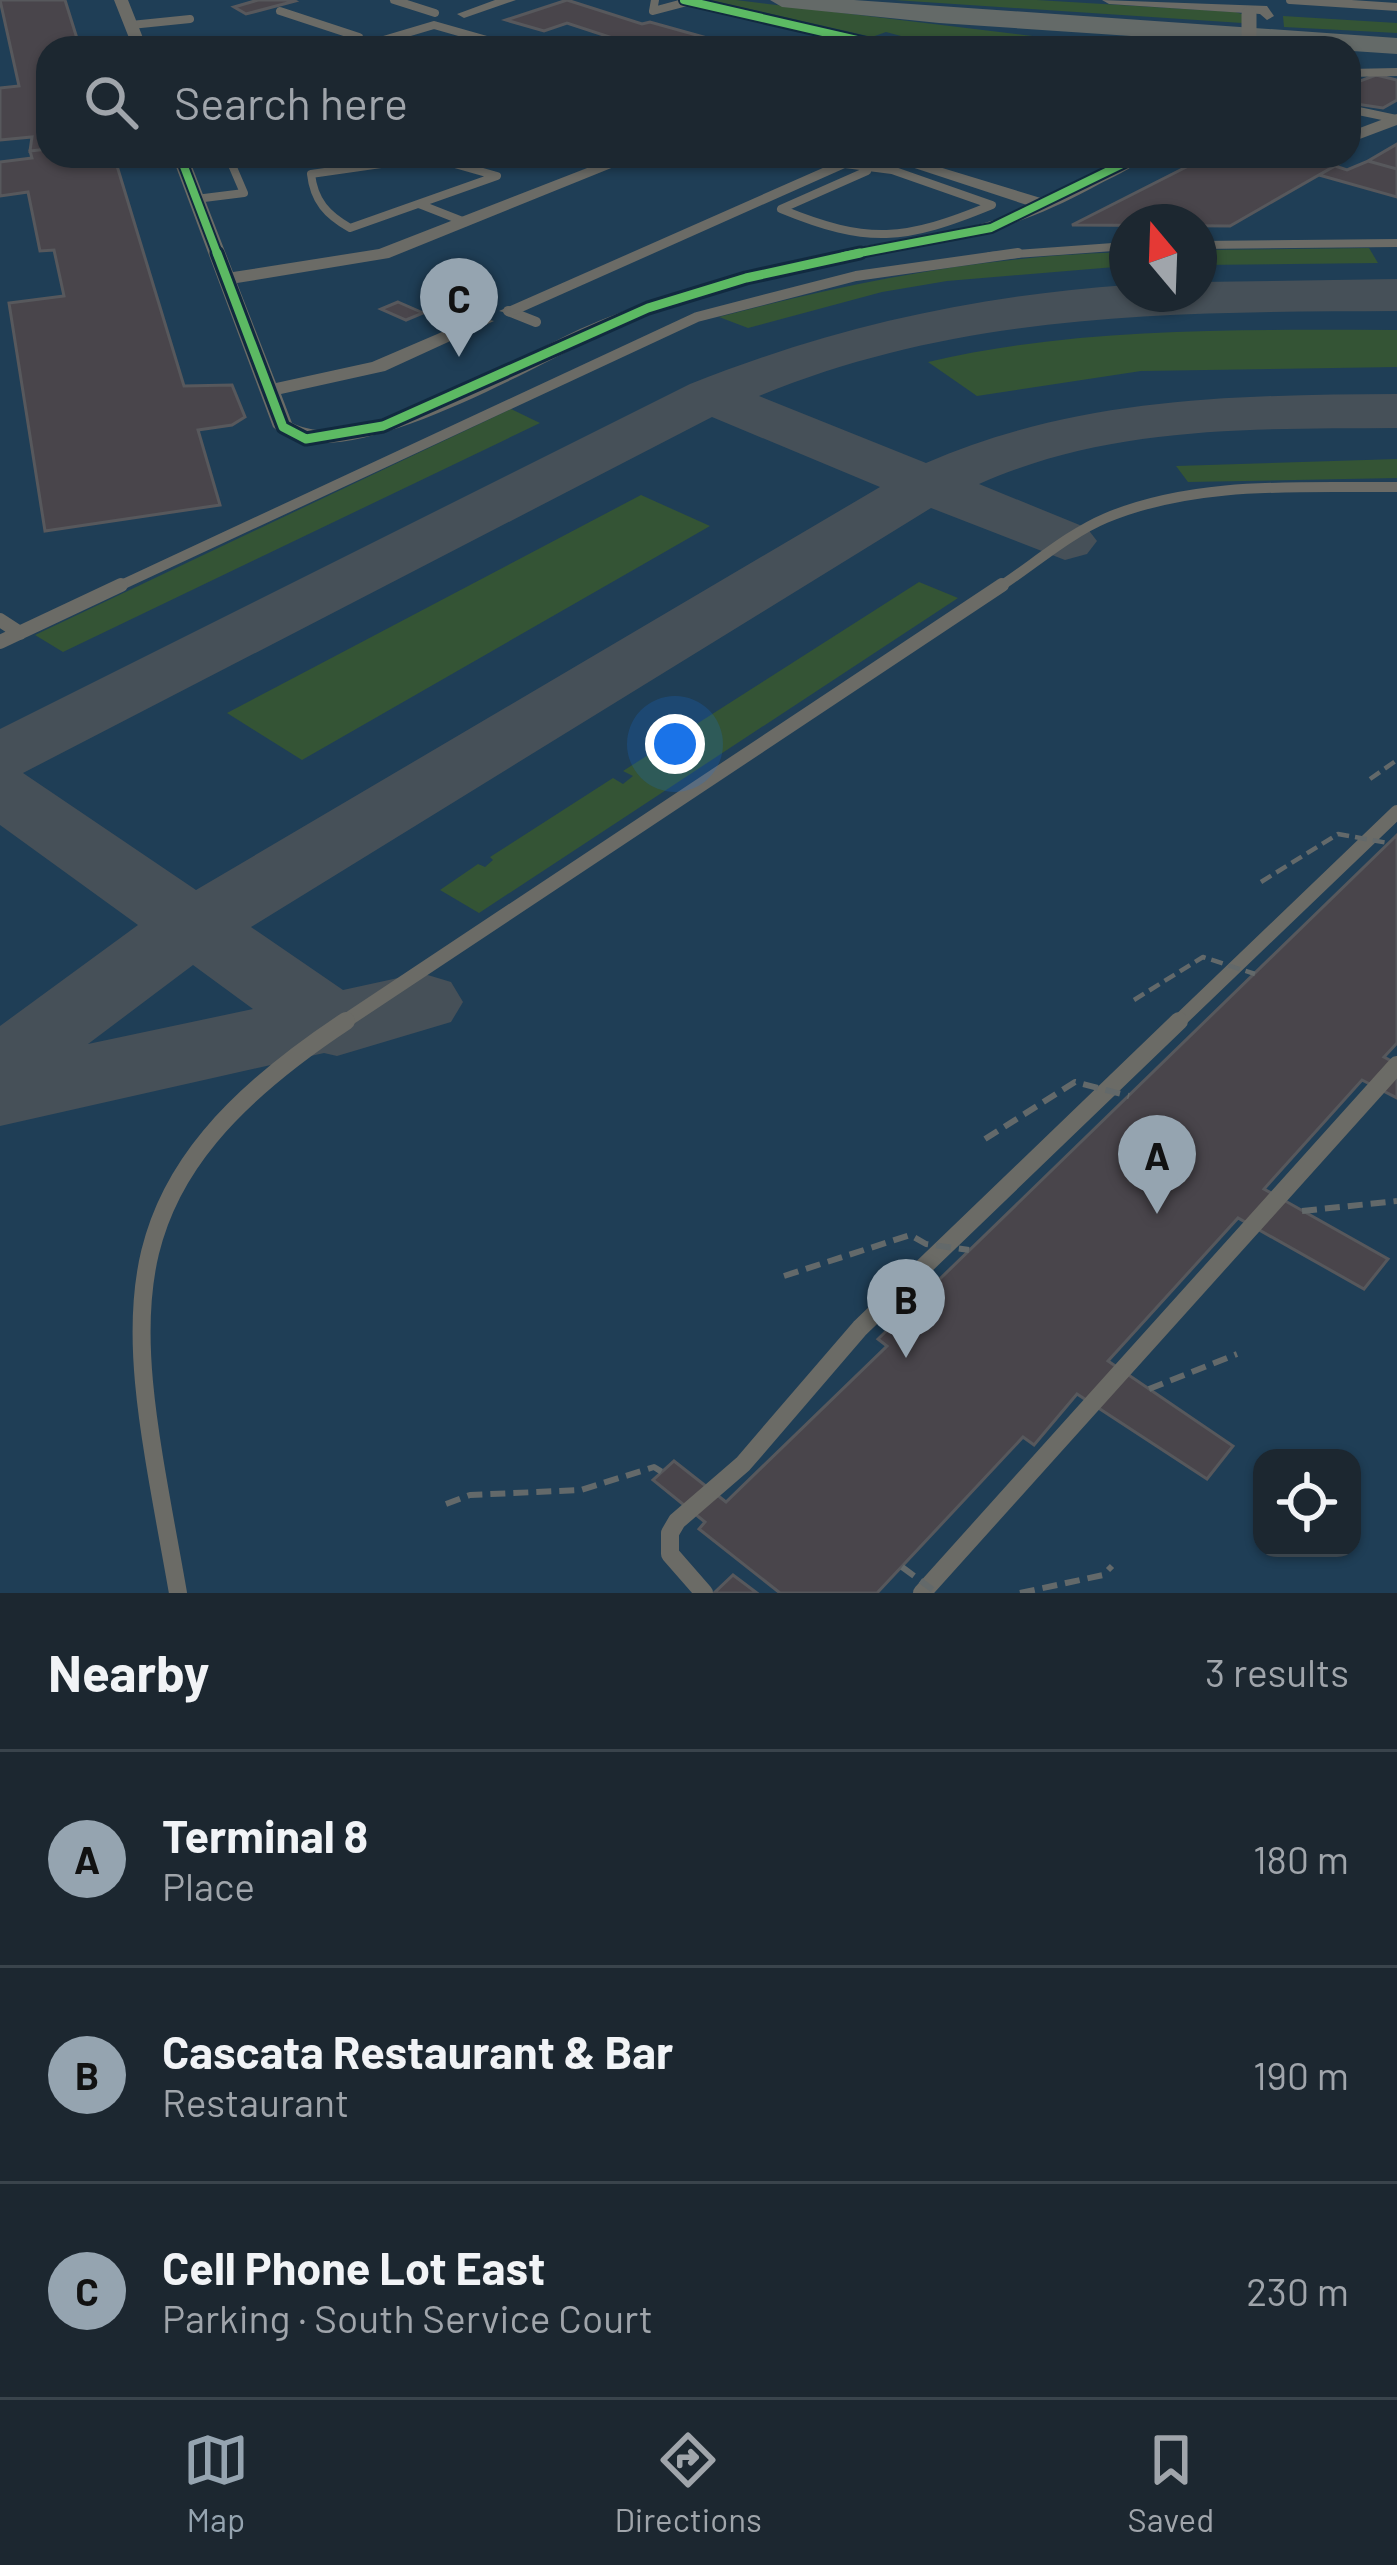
<!DOCTYPE html>
<meta charset="utf-8">
<style>
:root{--surface:#1c2730;--page:#252f38;--text:#f1f3f6;--muted:#a0a5ab;--line:#3a444c;--accent:#95a4b0}
body{margin:0;font-family:Barlow,sans-serif;background:var(--page);color:var(--text)}
.controls{position:absolute;right:36px;bottom:36px;display:grid;overflow:hidden;border-radius:24px;box-shadow:0 3px 9px #0004}
.controls button{width:108px;height:108px;display:grid;place-items:center;padding:0;border:0;border-bottom:3px solid var(--line);background:var(--surface);color:var(--text);font:60px sans-serif}
.compass{position:absolute;left:1109px;top:204px;width:108px;height:108px;border-radius:50%;background:var(--surface);box-shadow:0 3px 9px #0004;rotate:341deg}
.you{position:absolute;left:675px;top:744px;width:42px;height:42px;margin:-30px;border:9px solid #fff;border-radius:50%;background:#1a73e8;box-shadow:0 0 0 18px #1a73e833}
.badge{display:grid;place-items:center;width:78px;height:78px;border-radius:50%;background:var(--accent);color:#111;font-size:39px;font-weight:700}
.pin{position:absolute;translate:-50% -99px;filter:drop-shadow(0 3px 6px #0008)}
.pin::after{content:'';position:absolute;top:63px;width:42px;height:36px;background:inherit;clip-path:polygon(0 0,100% 0,50% 100%)}
.list{margin:0;padding:0;list-style:none}
h2{display:flex;justify-content:space-between;align-items:center;height:156px;margin:0;padding:0 48px;font-size:51px}
h2 small{font-size:39px;font-weight:400;color:var(--muted)}
.list li{display:grid;grid-template-columns:78px 1fr auto;gap:36px;align-items:center;box-sizing:border-box;height:216px;padding:0 48px;border-top:3px solid var(--line)}
.list b{display:block;font-size:45px;white-space:nowrap}
.list p{margin:0;font-size:39px;white-space:nowrap;color:var(--muted)}
.list em{font-size:39px;font-style:normal;color:var(--muted)}
.icon{flex:none;width:66px;height:66px;fill:none;stroke:currentColor;stroke-width:2;stroke-linecap:round;stroke-linejoin:round}
.map{position:relative;flex:none;width:1397px;height:1593px;overflow:hidden}
.search{position:absolute;background:var(--surface);box-shadow:0 3px 9px #0004;left:36px;right:36px;top:36px;height:132px;display:flex;align-items:center;gap:30px;box-sizing:border-box;padding:0 42px;border-radius:36px;color:var(--muted);font-size:45px}
.sheet{height:804px;background:var(--surface)}
nav{display:flex;justify-content:space-around;align-items:center;box-sizing:border-box;height:168px;border-top:3px solid var(--line);background:var(--surface);font-size:33px;color:var(--muted)}
nav a{display:grid;justify-items:center;gap:6px}
nav .on{color:var(--accent)}
.map>svg:first-child{display:block}
</style>
<div class="map">
<svg width="1397" height="1593" viewBox="0 0 1397 1593">
<rect width="100%" height="100%" fill="#263440"/>
<path fill="#1f3e56" fill-rule="evenodd" d="M0 0H1397V1593H0ZM48 48H1349V156H48ZM1127 222H1199V294H1127ZM1262 1458H1352V1548H1262Z"/>
<path fill="#345435" d="M710 0H736L1131 48H1058L926 36 892 42 901 36 886 32 872 37Z
M894 0H1037L1235 12 1242 14V23Z
M1283 16 1397 23V33L1284 27Z
M1369 248 1378 263 1199 265V250Z
M1127 252V266L947 281 882 292 748 328 719 317C854 281 986 256 1127 252Z
M1397 330V367L1141 371 977 396 928 362C1082 326 1240 330 1397 330Z
M511 409 540 423 63 652 35 635Z
M1397 459V478L1188 482 1176 466Z
M641 495 710 526 302 760 227 713Z
M919 582 958 598 479 913 440 890 478 864 485 867 493 860 490 857 613 778 623 784 633 776 623 771Z"/>
<g fill="none" stroke-linecap="round" stroke-linejoin="round">
<path fill="#465058" fill-rule="evenodd" d="M1397 279V311C1179 312 964 311 759 396L926 463C1078 397 1234 395 1397 394V428C1254 429 1112 425 979 484L1087 528 1097 541 1087 554 1065 560 931 508 251 927 343 990 421 973 451 982 463 1002 451 1022 337 1056 324 1053 0 1126V1026L138 925 0 825V729L690 384C833 327 974 296 1127 285V294H1199V282ZM712 417 880 487 196 890 23 773ZM193 965 253 1009 88 1044Z"/>
</g>
<path fill="#49454b" stroke="#57585c" stroke-width="3" d="M0 0H65L80 48H48V149L30 151 32 137 0 140V88L19 86Z
M258 0H293L295 1 246 14 234 7Z
M567 0 642 24 650 22 743 48H643L567 23 544 31 506 20Z
M1376 75 1397 80V100L1383 108 1349 103V85Z
M1397 144V169L1368 161Z
M48 149V156H114L184 386 232 385 245 417 232 425 198 430 220 505 45 531 9 303 64 296 54 250 40 251 28 192 0 196V162L32 158 30 151Z
M1208 156H1308L1338 164 1230 226 1072 225Z
M1368 161 1397 169V197L1319 175 1335 166 1347 170Z
M398 302 423 313 406 320 381 309Z
M1397 835V1043L1384 1057 1397 1064V1098L1362 1080 1264 1189 1388 1259 1364 1289 1238 1218 1108 1361 1233 1446 1207 1479 1077 1394 1034 1445 1023 1437 877 1593H780L699 1529 705 1522 653 1480 674 1461 726 1502 887 1346 878 1339Z
M733 1575 757 1593H714Z"/>
<g fill="none" stroke-linecap="round" stroke-linejoin="round">
<path stroke="#63696a" stroke-width="4.5" stroke-dasharray="12 6" stroke-linecap="butt" d="M1370 779 1397 760"/>
<path stroke="#63696a" stroke-width="6" stroke-dasharray="15 8" stroke-linecap="butt" d="M1302 1211 1397 1201
M1149 1389 1237 1354
M446 1504 470 1495 581 1490 654 1467 662 1472
M1020 1593 1103 1575 1112 1566"/>
<path stroke="#6b6b66" stroke-width="8" d="M394 0 435 13
M655 0 653 11 691 1
M1290 0 1397 7
M280 11 359 37
M131 25 190 19
M382 48 370 44 434 25 515 48
M1349 73 1397 72
M1349 109 1397 119
M430 157 497 176 350 228C327 215 314 201 311 174Z
M845 164 892 170 992 205C904 241 869 245 781 209L867 171
M196 199 244 193 229 158
M419 204 465 222
M1199 245 1397 243
M990 256 1127 246"/>
<path stroke="#6b6b66" stroke-width="10" d="M508 311 536 322
M115 588 697 317 856 276 1018 253
M998 588C1032 566 1068 534 1106 518 1197 480 1301 488 1397 487"/>
<path stroke="#6b6b66" stroke-width="14" d="M0 620 20 633
M0 642 121 585
M341 1024 1002 585
M1176 1024 1397 812"/>
<path stroke="#6b6b66" stroke-width="18" d="M178 1593C130 1321 86 1193 346 1021
M704 1593 670 1554V1533L677 1521 743 1464 860 1328 1179 1021
M922 1593 1397 1065"/>
<path fill="#6b6b66" fill-rule="evenodd" d="M114 0H128L147 48H133Z
M495 0H516L464 18 457 14Z
M677 0H702L899 48H873Z
M1102 0 1267 6 1274 16 1267 20 1260 14 1109 4Z
M1397 114V125L1349 143V132Z
M172 156H188L233 272 379 249 618 156H641L389 258 237 283 276 383 372 362 477 317 494 321 385 371 281 394 292 423C361 458 514 359 580 329 664 292 754 268 843 250 907 238 970 234 1030 206L878 156H903L1044 199 1127 156H1147C1132 169 1110 178 1092 188 994 241 926 244 821 266 755 279 690 298 627 323 555 352 338 489 273 427Z
M850 156H872L515 315 499 311Z"/>
<path fill="#646a68" fill-rule="evenodd" d="M770 0H854L1397 38V54L939 23 782 7Z"/>
<path stroke="#63696a" stroke-width="4.5" stroke-dasharray="12 6" stroke-linecap="butt" d="M1261 882 1338 834 1388 843
M1134 1000 1203 957 1255 974"/>
<path stroke="#63696a" stroke-width="6" stroke-dasharray="15 8" stroke-linecap="butt" d="M985 1139 1075 1082 1129 1096
M784 1276 910 1235 926 1244 969 1250
M902 1567 937 1593"/>
<path stroke="#6b6b66" stroke-width="15" d="M1249 14V48"/>
<g stroke="#112a3f" stroke-width="12">
<path id="cycleway-far1" d="M684 0 892 48
M180 156 218 256
M844 256 991 228 1139 156"/>
</g>
<g stroke="#112a3f" stroke-width="15">
<path id="cycleway" d="M217 253 283 427 306 439 383 426 648 308 746 278 860 253"/>
</g>
<use href="#cycleway-far1" stroke="#5cba63" stroke-width="8"/>
<use href="#cycleway" stroke="#5cba63" stroke-width="9"/>
</g>
</svg>
<div class="controls">
<button><svg class="icon" aria-label="locate" viewBox="0 0 24 24"><circle cx="12" cy="12" r="6"/><path d="M12 2v4M12 18v4M2 12h4M18 12h4"/></svg></button>
</div>
<svg class="compass" viewBox="-18 -18 36 36"><path d="M0-13l5 13h-10z" fill="#e53935"/><path d="M0 13l5-13h-10z" fill="#a0a5ab"/></svg>
<div class="you"></div>
<div class="pin badge" style="left:1157px;top:1214px">A</div>
<div class="pin badge" style="left:906px;top:1358px">B</div>
<div class="pin badge" style="left:459px;top:357px">C</div>
<div class="search"><svg class="icon" aria-label="search" viewBox="0 0 24 24"><circle cx="10" cy="10" r="6"/><path d="M15 15l6 6"/></svg>Search here</div>
</div>
<section class="sheet">
<h2>Nearby<small>3 results</small></h2>
<ul class="list">
<li><span class="badge">A</span><div><b>Terminal 8</b><p>Place</p></div><em>180 m</em></li>
<li><span class="badge">B</span><div><b>Cascata Restaurant &amp; Bar</b><p>Restaurant</p></div><em>190 m</em></li>
<li><span class="badge">C</span><div><b>Cell Phone Lot East</b><p>Parking · South Service Court</p></div><em>230 m</em></li>
</ul>
</section>
<nav>
<a class="on"><svg class="icon" aria-label="map" viewBox="0 0 24 24"><path d="M3 6l6-2 6 2 6-2v14l-6 2-6-2-6 2zM9 4v14M15 6v14"/></svg>Map</a>
<a><svg class="icon" aria-label="directions" viewBox="0 0 24 24"><path d="M12 3l9 9-9 9-9-9zM9 14v-3h6M13 9l2 2-2 2"/></svg>Directions</a>
<a><svg class="icon" aria-label="saved" viewBox="0 0 24 24"><path d="M7 4h10v16l-5-4-5 4z"/></svg>Saved</a>
</nav>
